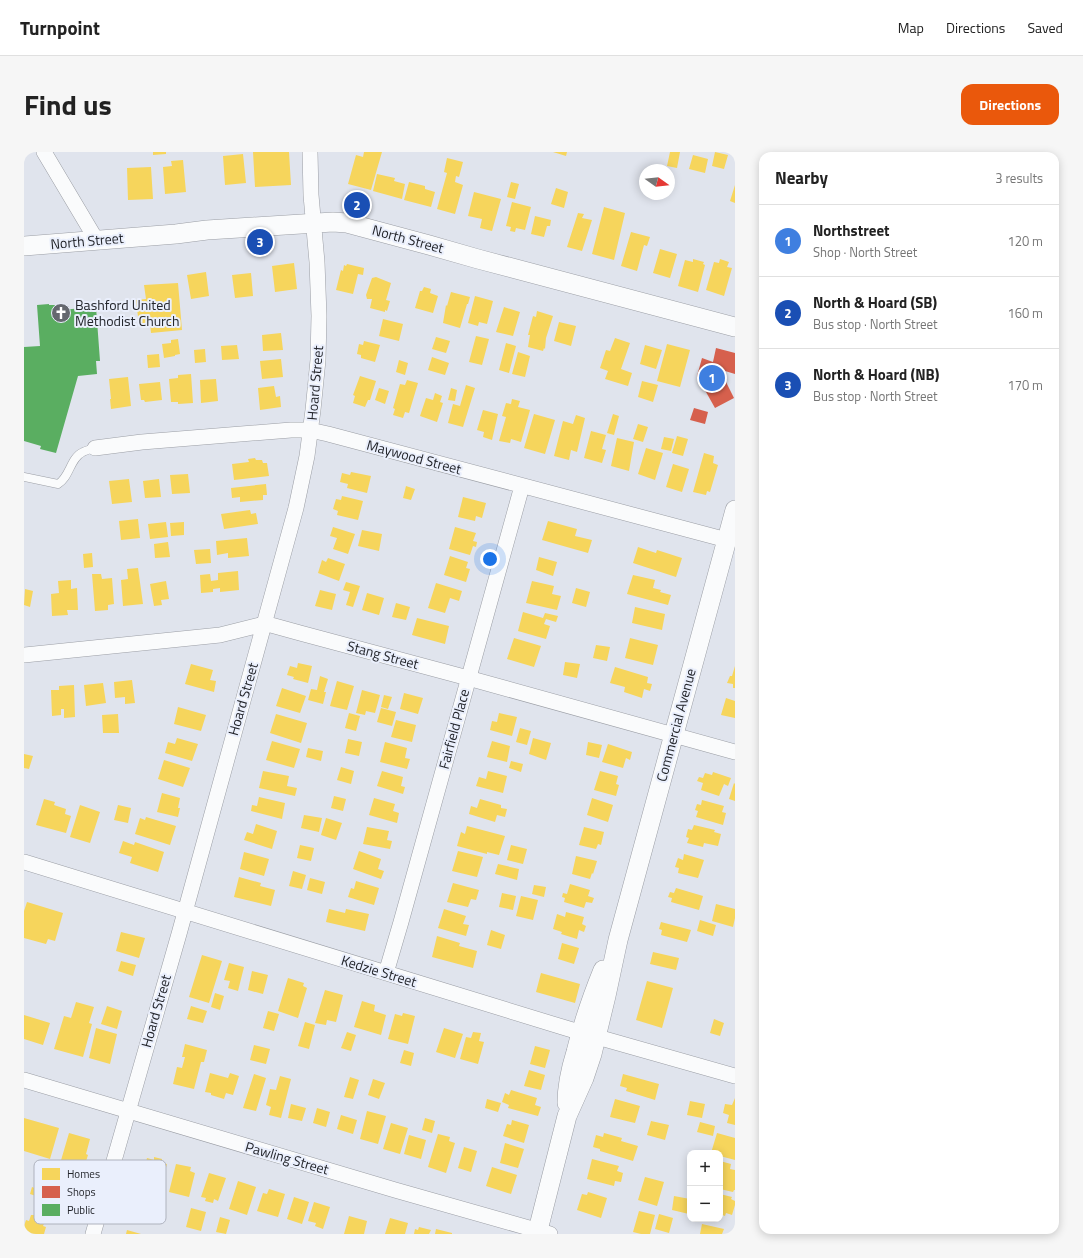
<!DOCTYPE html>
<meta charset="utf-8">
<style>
:root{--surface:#fff;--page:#f6f6f6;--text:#222;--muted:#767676;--line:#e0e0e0;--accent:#ea580c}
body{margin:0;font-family:"Titillium Web",sans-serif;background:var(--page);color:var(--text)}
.controls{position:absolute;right:12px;bottom:12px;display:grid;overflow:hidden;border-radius:8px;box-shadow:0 2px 10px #0003}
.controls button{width:36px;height:36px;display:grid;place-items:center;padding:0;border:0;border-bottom:1px solid var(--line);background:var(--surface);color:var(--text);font:20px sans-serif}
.compass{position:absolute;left:615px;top:12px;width:36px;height:36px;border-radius:50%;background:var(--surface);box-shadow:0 2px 10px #0003;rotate:105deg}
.you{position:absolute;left:466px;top:407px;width:14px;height:14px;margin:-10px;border:3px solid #fff;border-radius:50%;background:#1a73e8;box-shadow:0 0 0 6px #1a73e833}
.badge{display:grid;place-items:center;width:26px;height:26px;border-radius:50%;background:var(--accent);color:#fff;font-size:13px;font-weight:700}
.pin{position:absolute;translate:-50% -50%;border:2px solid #fff;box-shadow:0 1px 4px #0006}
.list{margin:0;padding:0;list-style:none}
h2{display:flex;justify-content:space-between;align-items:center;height:52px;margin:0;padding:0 16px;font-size:17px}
h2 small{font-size:13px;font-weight:400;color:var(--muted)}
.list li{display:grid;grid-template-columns:26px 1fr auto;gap:12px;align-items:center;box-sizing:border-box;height:72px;padding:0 16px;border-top:1px solid var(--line)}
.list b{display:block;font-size:15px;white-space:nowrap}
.list p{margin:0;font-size:13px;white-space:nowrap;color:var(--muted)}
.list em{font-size:13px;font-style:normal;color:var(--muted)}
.map{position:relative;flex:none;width:711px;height:1082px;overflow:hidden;border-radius:12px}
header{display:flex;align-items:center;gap:24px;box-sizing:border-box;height:56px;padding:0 20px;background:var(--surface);border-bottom:1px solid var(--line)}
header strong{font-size:19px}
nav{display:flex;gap:22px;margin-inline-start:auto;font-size:14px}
.intro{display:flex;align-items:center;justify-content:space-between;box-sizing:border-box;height:96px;padding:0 24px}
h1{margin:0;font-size:28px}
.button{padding:10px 18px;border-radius:12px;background:var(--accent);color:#fff;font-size:14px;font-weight:700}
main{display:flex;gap:24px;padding:0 24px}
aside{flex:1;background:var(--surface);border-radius:12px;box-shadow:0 2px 10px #0003}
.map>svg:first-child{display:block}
</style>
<header>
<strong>Turnpoint</strong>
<nav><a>Map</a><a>Directions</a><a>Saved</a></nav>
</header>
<div class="intro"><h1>Find us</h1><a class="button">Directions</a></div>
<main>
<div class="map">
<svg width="711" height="1082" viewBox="0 0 711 1082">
<rect width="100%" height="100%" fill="#e0e4ed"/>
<path fill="#f6d55c" d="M129 0H142V2L129 3Z
M229 0H265L267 33 231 35Z
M340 0H358L347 38 324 32 332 3 339 5Z
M529 0H543L542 4Z
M646 0H656L653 16 643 14Z
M691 0 704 3 700 17 688 14Z
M219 2 222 31 201 33 199 4Z
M669 3 684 7 681 21 665 17Z
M423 6 439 10 435 25 432 24 431 30 439 33 431 62 413 57 423 21 420 20Z
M159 8 162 40 141 42 139 15 148 14 147 9Z
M127 15 129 47 104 48 103 16Z
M353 22 371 26 370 29 381 32 378 47 349 39Z
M385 30 401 34V37L411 40 407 55 380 48Z
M487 30 495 32 491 47 483 45Z
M711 33V51L706 49Z
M532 36 544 40 540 56 527 52Z
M450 40 477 47 468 79 456 76 458 67 444 64Z
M488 50 507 55 501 78 492 76 491 80 486 79 487 75 482 74Z
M580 55 601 61 590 108 568 102Z
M554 61 560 62 558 66 568 68 558 99 543 95Z
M511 64 527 68 526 74H523L520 85 507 82Z
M607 80 626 85 623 94 620 93 613 119 597 114Z
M636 97 653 102 646 126 629 121Z
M669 107 680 110 679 112 681 113 674 140 654 134 661 108 669 110Z
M696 107 705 110 703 115 708 116 700 144 682 138 690 110 695 111Z
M270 111 273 137 251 140 248 114Z
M323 112 340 116 339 123 334 122 329 142 312 138 317 118 319 119 320 113 322 114Z
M182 120 185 144 167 147 163 123Z
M227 121 229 144 211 146 208 123Z
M352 125 367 131 362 148 366 149 363 159 361 158V160L346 156 348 147H343L342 143 348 126Z
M154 131 158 178 127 181 126 172 115 173 112 148 122 147 120 133Z
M400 135 407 137 406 141 414 144 409 161 391 156 396 139H398Z
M427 140 446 145 444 152H443L436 176 419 171 422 153 423 154Z
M451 144 469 149 463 172 455 170 454 174 444 171Z
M480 155 496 160 489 184 472 180Z
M513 159 529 164 522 186 521 197 520 196 519 199 504 195 506 183H504L509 164 512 165Z
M359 167 379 172 375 189 355 184Z
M535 170 552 174 547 194 530 189Z
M257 181 259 198 239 199 238 183Z
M452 184 465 187 458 213 445 210Z
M412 185 426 189 422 201 408 197Z
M591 186 606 191 597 217 608 221 604 234 581 227 584 219 576 216 582 198 586 199Z
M154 187 156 202 151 203V204L140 206 138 192 147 191V188Z
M340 189 356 193 351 210 337 206V203L333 202 335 192 339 193Z
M482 191 492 194 485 221 475 218Z
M643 192 666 198 656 235 633 229Z
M213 193 215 207 198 208 197 194Z
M621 193 638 198 632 217 616 212Z
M181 197 182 210 171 211 170 198Z
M494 200 506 204 501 225 488 222Z
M135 202 136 215 124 216 123 203Z
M408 205 425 211 421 223 404 218Z
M257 207 259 225 238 227 236 209Z
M375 208 384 211 381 223 372 220Z
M167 222 169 251 154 252V250H147L145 227 154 226V223Z
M336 224 352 229 346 248H344L341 255 329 251 331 244 329 243Z
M104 225 107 254 87 257 86 247H87L85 227Z
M192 227 194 249 177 251 176 228Z
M383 228 394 231 385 261 381 260 379 266 369 263 371 257 369 256 376 232 381 233Z
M618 229 634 233 629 250 614 245Z
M136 230 138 248 121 250 120 248H117L115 232Z
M442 233 451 236 439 275 424 271 429 252 436 254Z
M250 234 252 245 256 244 257 255 236 258 234 236Z
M355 236 365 239 361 252 351 248Z
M427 236 433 238 431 249 424 248Z
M411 241 418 244 416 250 419 251 413 270 396 264 402 246 409 248Z
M488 247 496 249 494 255 506 258 497 290 487 287 486 291 475 289 482 265 478 264 482 251 487 252Z
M459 258 474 262 468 288 459 285 460 280 453 278Z
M510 262 531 268 521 302 500 296Z
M589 262 595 264 590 283 583 281Z
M552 263 561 266 553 300 547 298 545 308 530 304 539 269 549 272Z
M614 272 624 275 619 290 609 287Z
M567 279 582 283 578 297 582 298 578 311 560 306Z
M653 284 664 287 659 304 648 301Z
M640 285 650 287 647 299 637 297Z
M593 286 610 290 605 319 587 314Z
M622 296 639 301 631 328 614 322Z
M680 301 690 304 689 311 694 313 686 340 683 339 682 343 669 340Z
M231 306 232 308H238L239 311H243L245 324 210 328 208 312 225 310 224 307Z
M649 312 665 317 658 340 642 335Z
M327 320 347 324 343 341 323 336 324 332 316 330 318 321 326 323Z
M164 322 166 341 148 342 146 323Z
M105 327 108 350 88 352 85 329Z
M135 327 137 345 121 346 119 329Z
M242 332 243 343H239V348L216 350V345L208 346 207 336Z
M382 334 391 337 387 348 379 346Z
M318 344 339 349 334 368 313 363 314 359 309 357 312 347 317 348Z
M439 345 462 351 458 366 452 364 451 369 434 365Z
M226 358 227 362 232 361 234 372 200 377 197 362Z
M114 367 116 386 97 388 95 369Z
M524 369 553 377 551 384 568 388 564 401 518 388Z
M142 370 144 385 126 387 124 372Z
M160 370V383L147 384 146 371Z
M309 375 331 382 324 402 309 397 313 386 306 384Z
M431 375 452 381 449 389 453 390 452 395 449 394 446 403 425 397Z
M338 378 358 382 355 399 334 394Z
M223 386 225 404 204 406V401L193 403 192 389Z
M144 390 146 405 131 406 130 392Z
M614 395 632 401 633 398 658 406 652 425 609 411Z
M186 397 187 411 172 412 170 398Z
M68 401 69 415 60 416 59 402Z
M426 404 444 410 442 416 446 417 442 430 420 423Z
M515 405 533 410 529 424 512 418Z
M304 406 321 412 315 429 294 421 298 408 302 410Z
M114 416 119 452 99 454 97 428 104 427 103 417Z
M214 419 215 438 196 440V436L189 437V440L177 441 176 423 186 422 187 429 194 428V421Z
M68 422H77L78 427 88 426 90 452 84 453V458L71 459Z
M609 423 631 428 629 436 637 438 636 440 647 443 644 453 603 442Z
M47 428V437L53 436 54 458H43L44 463 28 464 27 442 35 441 34 429Z
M142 429 145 447 137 448 138 453 130 454 126 432Z
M508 429 530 434 528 442 537 444 533 458 502 451Z
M322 430 336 434 329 455 322 453 326 440 319 438Z
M412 431 438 439 435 449 426 446 421 461 404 456Z
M552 436 566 440 562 455 548 451Z
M1 437 9 439 6 455 0 453Z
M296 438 312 442 308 458 291 454Z
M343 441 360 446 355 463 338 458Z
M372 451 386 455 382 468 368 465Z
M611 455 641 462 638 478 608 471Z
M499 460 519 466 521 461 534 464 532 470 522 467 520 472 526 474 522 487 494 479Z
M393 466 425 474 421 492 388 483Z
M490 486 517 494 510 515 483 507Z
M606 486 634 493 629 513 601 506Z
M572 493 586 495 583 509 569 506Z
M541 510 556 512 553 526 539 523Z
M274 511 288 514 284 531 269 527 270 525 263 523 266 514 273 516Z
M167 512 189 518 186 528 192 529 190 540 161 532Z
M711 514V536H709V532L703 531 706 524H708Z
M591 515 624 525 623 531 628 532 626 539 620 537 618 546 600 540 601 535 586 531Z
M296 524 304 527 300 540H302L299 552 284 548 287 537 293 538Z
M108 528 111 551 101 552V545L91 546 90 530Z
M313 529 330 534 323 558 306 554Z
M79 531 82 551 62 554 60 533Z
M50 533 51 565 40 566V557H37V563L28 564 27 538H35V534Z
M258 536 282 544 276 561 252 554Z
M338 538 356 543 351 561 342 559 341 563 332 561Z
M380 541 399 546 394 562 376 557Z
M360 543 368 545 364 557 357 555Z
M702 546 711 549V566L697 563Z
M154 555 182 563 177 579 150 572Z
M357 556 372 560 368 574 353 570Z
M325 561 336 564 332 579 321 576Z
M475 561 493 565 488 584 466 578 468 569 473 570Z
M94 562 95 581H79L78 563Z
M252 562 283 571 277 591 246 581Z
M372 568 392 573 388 590 367 585Z
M496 576 507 579 503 593 492 590Z
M153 586 174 592 168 609 141 601 144 590 151 592Z
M509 586 527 591 522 608 505 602Z
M324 587 338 590 335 604 321 601Z
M248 589 276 597 270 616 242 608Z
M468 589 486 594 483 610 463 605Z
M361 590 383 596 381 606 386 607 383 617 356 610Z
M564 590 578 593 575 606 562 603Z
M584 592 608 600 606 608 602 606 599 616 578 610Z
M284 596 299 599 297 609 282 605Z
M0 602 9 604 5 617 0 616Z
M140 608 166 616 159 635 134 627Z
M487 609 499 612 497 620 485 616Z
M317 615 330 619 327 632 313 628Z
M239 619 265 624 263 634 273 636 271 644 235 636Z
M358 619 379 625 377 634 381 635 379 642 353 634Z
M464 619 483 624 479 641 452 634 455 625 462 627Z
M576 619 594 624 592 632 595 633 592 644 570 638Z
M689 620 707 626 704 634 700 632 695 644 677 638 679 631 673 629 675 625 679 626 681 621 688 623Z
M710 631 711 632V649L705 647Z
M138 641 156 646 154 656H156L154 665 133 660Z
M310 644 322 647 319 659 307 656Z
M235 645 261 651 258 667 227 659 228 653 233 654Z
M350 646 371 652 369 659 375 661 373 671 345 663Z
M568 646 589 653 584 670 563 663Z
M20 647 31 650 30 653 42 657 41 662 47 664 42 681 12 673Z
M456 647 477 653V656L483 657 481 665 473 663 471 670 445 662 447 654 453 656Z
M678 648 700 654 698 660 702 661 699 673 672 665 674 659 671 658 673 652 677 653Z
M56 653 76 660 66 691 46 685Z
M94 653 107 656 104 671 90 668Z
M280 663 298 666 295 680 277 676Z
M122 665 152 674 146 693 111 682 116 666 121 668Z
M302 666 318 671 312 688 297 683Z
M232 672 253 679 248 697 220 688 223 680 229 682Z
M670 673 691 678 690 680 697 682 694 694 680 691 679 695 663 691 665 686 662 685 664 677 668 678Z
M443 674 481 684 475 703 463 700V702L433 694 437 680 441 682Z
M343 675 365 679 363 688 368 689 366 697 339 692Z
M560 675 580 680 577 693 574 692 572 697 555 693Z
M99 689 110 693 111 690 140 700 134 720 106 711 108 705 95 701Z
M276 693 290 696 287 709 273 706Z
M487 693 503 697 499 712 483 708Z
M335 699 357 707 354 717 360 719 357 727 329 717Z
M434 699 459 705 453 725 428 719Z
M220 700 245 707 240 724 216 717Z
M660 702 680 708 674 726 654 721 655 716 651 715 654 706 659 708Z
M552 704 573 709 569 722 568 721 566 727 548 722Z
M474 712 495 717 493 728 471 722Z
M269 719 282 723 278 737 265 734Z
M215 725 237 731 236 734 251 738 247 754 210 745Z
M286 726 301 730 298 742 283 738Z
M332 729 355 736 350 753 324 745 327 736 330 737Z
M429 731 455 738 452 748 447 747 444 755 423 750Z
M546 732 566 738 564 744 570 746 568 751 562 750 560 756 540 750 541 746 538 745 539 741 543 742Z
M510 733 522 735 520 745 508 742Z
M652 736 679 744 675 758 647 750 648 746 644 745 646 740 650 741Z
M478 741 492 744 489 758 475 755Z
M497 744 514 748 509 768 492 764Z
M3 750 39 761 31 789 24 787 22 792 0 786V759Z
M692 752 711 757V766L709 775 688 769Z
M305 757 321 761 322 757 345 762 341 779 302 770Z
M420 757 442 764 439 772 445 773 442 784 414 776Z
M542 760 560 765 558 772 562 774 560 780 555 778 553 787 537 782 538 780 529 777 533 762 541 765Z
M676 768 692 773 689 784 673 779Z
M637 770 667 778 663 790 637 783 638 778 635 777Z
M467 778 481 783 477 797 463 793Z
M97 780 121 786 115 806 92 799Z
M413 784 436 791 435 794 453 799 449 816 408 805Z
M538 791 555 796 550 812 534 807Z
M629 800 655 806 652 818 626 812Z
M178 803 198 809 185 851 165 845Z
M97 809 112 813 109 824 94 819Z
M205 811 220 815 214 839 204 836 206 829 200 828Z
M228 819 244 823 239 842 224 838Z
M517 821 556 832 551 851 512 840Z
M264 826 280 831 279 834 283 836 274 866 254 859Z
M623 829 649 836 638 876 612 868Z
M301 838 319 843 312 870 303 868 302 873 291 871Z
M191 841 200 844 196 858 187 855Z
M338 849 351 853 350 859 362 863 357 883 330 875Z
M52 850 70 855 65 871 68 872 59 905 30 897 40 864 47 866Z
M83 854 98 859 93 877 77 872Z
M167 854 183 859 179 871 163 867Z
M244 859 255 862 250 879 239 876Z
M379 861 391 864 384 892 364 887 371 862 378 864Z
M0 863 26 871 19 893 0 887Z
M690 867 700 871 696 884 686 881Z
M281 870 291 873 285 897 274 894Z
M72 876 93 882 86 912 65 906Z
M420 876 439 882 431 906 412 900Z
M323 880 332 883 327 899 317 896Z
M449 880 457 881 455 889 460 890 454 912 436 907 442 885 447 886Z
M161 892 183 898 180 910H177L170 937 149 932 153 915 158 916 161 905H158Z
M230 893 246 897 242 912 226 908Z
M511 894 526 898 521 916 506 912Z
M380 898 390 901 387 914 376 911Z
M505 918 521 923 517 938 500 934Z
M186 921 204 926 206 921 215 924 209 943 202 941 200 947 187 943V941L181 940Z
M230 922 242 926 232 959 219 956Z
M599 922 635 932 631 948 602 939 603 936 596 934Z
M256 924 267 927 257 966 245 963 247 955 242 953 246 937 252 938Z
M326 925 335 928 329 947 320 945Z
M349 927 361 931 355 947 344 943Z
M487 938 513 946 511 953 517 955 514 964 484 956 485 953 478 950 481 941 485 943Z
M711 946V973L703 971 705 963 699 961 701 952 708 953Z
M463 947 477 951 474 960 461 956Z
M591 947 616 954 611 971 586 965Z
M666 949 681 952 678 966 663 963Z
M267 952 282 956 278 969 264 966Z
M293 956 306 960 302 975 289 971Z
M343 959 362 964 354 992 336 987Z
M317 963 333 968 329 982 313 977Z
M0 966 35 976 26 1007 0 999Z
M401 966 411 969 408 981 398 978Z
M488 968 505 973 500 991 479 984 483 972 487 973Z
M627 969 645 973 641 988 623 983Z
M676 970 691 974 689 984 673 980Z
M367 971 384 976 376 1002 359 997Z
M45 981 66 987 62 1002 64 1003 56 1028 33 1022Z
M580 981 598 986 597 989 614 994 609 1009 576 999V997L569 995 572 983 579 985Z
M693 981 711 986V1008L696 1004V1001H687Z
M414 982 426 985 425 989 431 991 422 1021 404 1015Z
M385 983 402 988 397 1007 380 1002Z
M481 991 500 997 494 1016 476 1011Z
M440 995 453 999 447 1020 434 1016Z
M130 1005 138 1007V1011L143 1012 138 1031 131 1030 129 1035 137 1037 133 1050 115 1045 118 1032 121 1033 123 1027 118 1026 123 1006 130 1008Z
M568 1007 595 1014 593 1019 599 1021 597 1030 591 1029 590 1034 563 1027Z
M696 1009 707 1012 706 1017 711 1018V1038H710L709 1040 696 1037Z
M152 1012 167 1015 166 1019 171 1021 165 1045 145 1040Z
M468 1015 493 1023 487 1042 462 1034Z
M185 1021 202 1026 194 1049 190 1047 189 1051 181 1049 182 1046 177 1045Z
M621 1025 640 1030 633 1054 614 1048Z
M214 1029 232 1035 223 1063 205 1057Z
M8 1035 18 1039 17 1044 23 1045 20 1053 13 1051 15 1045 6 1042Z
M245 1037 261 1042 254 1065 233 1059 239 1041 243 1042Z
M564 1040 583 1046 577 1066 553 1058 558 1042 563 1043Z
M696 1042 708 1045 707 1047 711 1049V1053L708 1063 702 1061 701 1064 696 1062Z
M650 1044 666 1047 665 1062 648 1058Z
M270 1045 285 1050 278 1072 263 1067Z
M290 1050 306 1055 299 1077 291 1074 292 1071 284 1069Z
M167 1056 182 1060 177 1079 162 1075Z
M615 1059 631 1063 626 1082H617L609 1080Z
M10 1061 20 1064 19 1066 22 1067 19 1074 22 1075 20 1082H0V1074L2 1068 5 1069 7 1063H10Z
M635 1062 649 1066 645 1081 631 1077Z
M325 1064 343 1069 340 1082H320Z
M196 1065 206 1068 202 1082 192 1080Z
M366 1066 384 1071 381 1082H361Z
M678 1072 700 1077 698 1082H676Z
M395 1075 407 1078 405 1082H390L391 1077 394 1078Z
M412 1077 428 1081V1082H411Z
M103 1078 117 1082H102Z"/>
<path fill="#d6604d" d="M692 196 711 201V222L701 219 699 220 703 227 701 228 710 246 691 256 673 224 678 206 689 210Z
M670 256 684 260 681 272 666 268Z"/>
<path fill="#5aae61" d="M25 152V153H34L36 158 72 155 76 209H72L73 222 54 224 32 301 16 297 17 294 0 289V195L16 194 13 153Z"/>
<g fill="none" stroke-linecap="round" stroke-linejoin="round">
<g stroke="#9b9ea5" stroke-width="9">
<path id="service" d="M0 325 34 332C46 325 46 306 59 300 63 298 67 297 71 296"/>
</g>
<g stroke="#9b9ea5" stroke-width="16">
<path id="minor" d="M20 0 73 89
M71 296 118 290 267 278H286L304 282 703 388
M0 503 196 483 240 472 247 473 276 481 444 526 711 600
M0 710 545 877 711 924
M362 821 377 770 498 334
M0 928 371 1038 526 1082
M69 1082 155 782 272 356 283 304 289 258 294 208 295 164 293 110 287 43 286 0"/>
</g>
<g stroke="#9b9ea5" stroke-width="20">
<path id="tertiary" d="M0 94 152 82 183 78 309 70 323 71 405 93 454 107 711 175
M543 951C543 934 547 916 552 900 559 871 568 845 579 818
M513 1082 543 964 560 926 568 902 582 844 594 788 711 358"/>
</g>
<use href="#service" stroke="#fafbfc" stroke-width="8"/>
<use href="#minor" stroke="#fafbfc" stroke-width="15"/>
<use href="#tertiary" stroke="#fafbfc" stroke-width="19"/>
</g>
<defs>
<g id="church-disc" transform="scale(1)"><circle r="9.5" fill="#65686f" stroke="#eaeffc"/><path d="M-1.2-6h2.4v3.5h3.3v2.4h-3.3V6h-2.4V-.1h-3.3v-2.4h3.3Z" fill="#fff"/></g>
</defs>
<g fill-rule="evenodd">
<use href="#church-disc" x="37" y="161"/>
</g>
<g text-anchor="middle" stroke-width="4" stroke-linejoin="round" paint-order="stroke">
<g font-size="14" fill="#23252b" stroke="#eaeffc">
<text transform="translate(384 87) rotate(15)" y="5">North Street</text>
<text transform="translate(63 89) rotate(-5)" y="5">North Street</text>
<text transform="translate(291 231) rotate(-85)" y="5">Hoard Street</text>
<text transform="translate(390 305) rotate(15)" y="5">Maywood Street</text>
<text transform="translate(359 503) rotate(15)" y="5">Stang Street</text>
<text transform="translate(219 547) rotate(-74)" y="5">Hoard Street</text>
<text transform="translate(652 573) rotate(-75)" y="5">Commercial Avenue</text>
<text transform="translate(430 577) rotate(-75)" y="5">Fairfield Place</text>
<text transform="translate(355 819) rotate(17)" y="5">Kedzie Street</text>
<text transform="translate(132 859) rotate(-74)" y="5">Hoard Street</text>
<text transform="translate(263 1006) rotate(16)" y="5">Pawling Street</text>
</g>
<g font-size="14" fill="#23252b" stroke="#eaeffc" text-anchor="start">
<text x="51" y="158">Bashford United<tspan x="51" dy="16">Methodist Church</tspan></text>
</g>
</g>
<rect x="10" y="1008" width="132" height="64" rx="6" fill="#eaeffc" stroke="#aeb2bd" stroke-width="1"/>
<rect x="18" y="1016" width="18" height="12" fill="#f6d55c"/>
<rect x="18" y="1034" width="18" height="12" fill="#d6604d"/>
<rect x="18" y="1052" width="18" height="12" fill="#5aae61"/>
<g font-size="11" fill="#23252b">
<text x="43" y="1026">Homes</text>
<text x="43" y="1044">Shops</text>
<text x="43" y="1062">Public</text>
</g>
</svg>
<div class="controls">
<button>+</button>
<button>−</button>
</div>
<svg class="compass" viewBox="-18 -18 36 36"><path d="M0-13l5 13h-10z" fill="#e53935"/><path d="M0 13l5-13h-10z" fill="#767676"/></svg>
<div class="you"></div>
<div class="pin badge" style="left:688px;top:226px;background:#3f7fe0">1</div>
<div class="pin badge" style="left:333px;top:53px;background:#1a4fb4">2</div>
<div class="pin badge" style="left:236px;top:90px;background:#1a4fb4">3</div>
</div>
<aside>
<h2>Nearby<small>3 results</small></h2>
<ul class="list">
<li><span class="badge" style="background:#3f7fe0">1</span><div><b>Northstreet</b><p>Shop · North Street</p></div><em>120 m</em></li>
<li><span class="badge" style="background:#1a4fb4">2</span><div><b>North &amp; Hoard (SB)</b><p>Bus stop · North Street</p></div><em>160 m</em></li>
<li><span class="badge" style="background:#1a4fb4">3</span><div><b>North &amp; Hoard (NB)</b><p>Bus stop · North Street</p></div><em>170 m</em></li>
</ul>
</aside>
</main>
